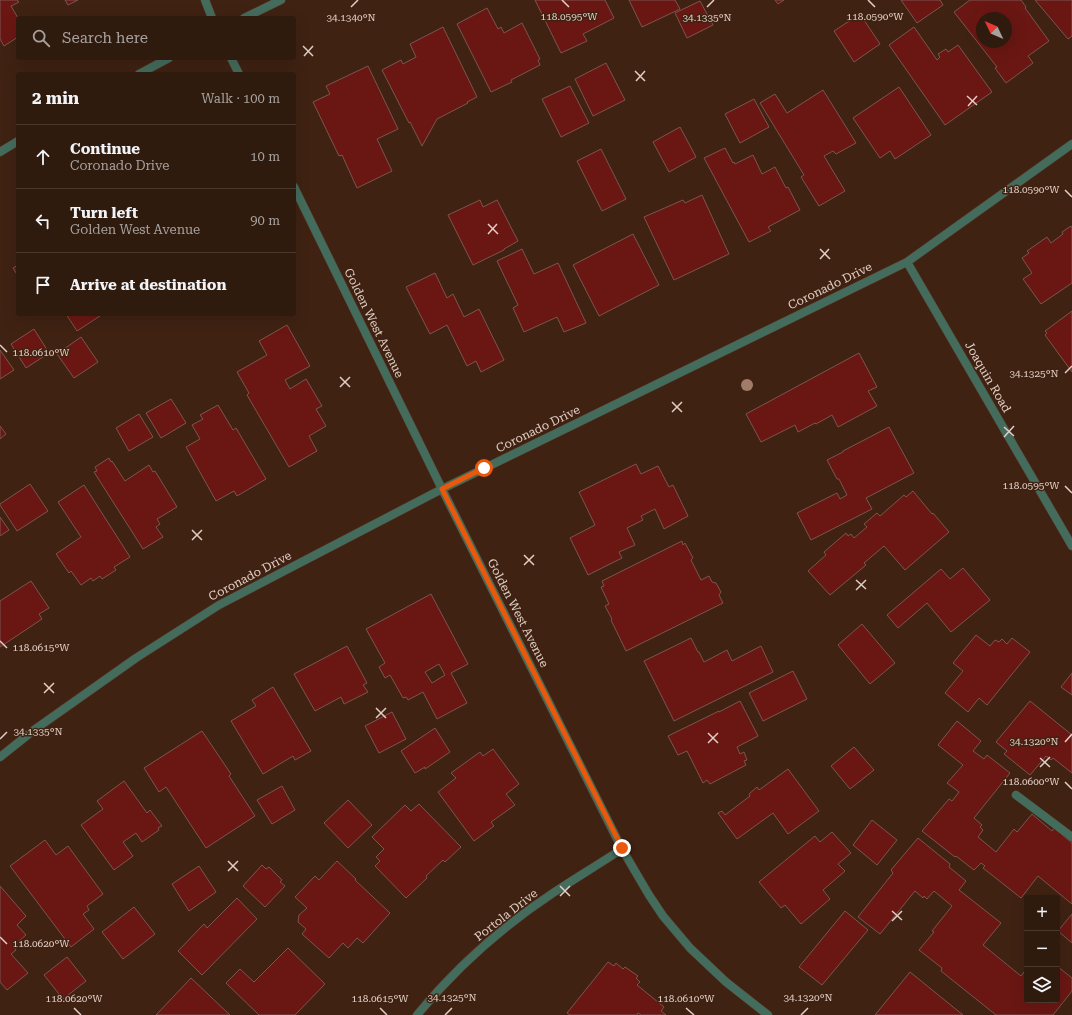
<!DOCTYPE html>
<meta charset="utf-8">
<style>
:root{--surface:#2f1a0e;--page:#372317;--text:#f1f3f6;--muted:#a7a19e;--line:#4a382e}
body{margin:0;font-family:"Roboto Serif",serif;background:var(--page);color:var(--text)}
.controls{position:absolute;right:12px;bottom:12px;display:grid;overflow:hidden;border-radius:4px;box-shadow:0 4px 16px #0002}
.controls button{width:36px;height:36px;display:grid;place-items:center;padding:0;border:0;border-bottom:1px solid var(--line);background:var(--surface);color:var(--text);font:20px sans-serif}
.compass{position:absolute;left:976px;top:12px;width:36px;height:36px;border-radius:50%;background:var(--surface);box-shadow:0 4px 16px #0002;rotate:314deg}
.stop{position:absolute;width:12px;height:12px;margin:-9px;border:3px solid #ea580c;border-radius:50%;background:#fff}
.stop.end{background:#ea580c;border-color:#fff;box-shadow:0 1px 4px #0008}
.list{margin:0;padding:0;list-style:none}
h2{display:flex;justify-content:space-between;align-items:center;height:52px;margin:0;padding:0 16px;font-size:17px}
h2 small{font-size:13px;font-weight:400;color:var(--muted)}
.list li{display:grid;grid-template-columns:26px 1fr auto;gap:12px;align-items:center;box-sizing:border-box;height:64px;padding:0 16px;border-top:1px solid var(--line)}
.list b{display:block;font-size:15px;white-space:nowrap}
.list p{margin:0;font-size:13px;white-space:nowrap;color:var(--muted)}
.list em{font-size:13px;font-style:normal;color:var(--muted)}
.icon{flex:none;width:22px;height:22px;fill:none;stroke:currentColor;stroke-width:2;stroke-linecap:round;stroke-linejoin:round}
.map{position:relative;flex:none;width:1072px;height:1015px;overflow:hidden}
.search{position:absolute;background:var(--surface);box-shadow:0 4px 16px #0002;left:16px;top:16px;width:280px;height:44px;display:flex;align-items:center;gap:10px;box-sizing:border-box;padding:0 14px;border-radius:4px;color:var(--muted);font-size:15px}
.panel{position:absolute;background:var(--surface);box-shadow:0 4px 16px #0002;left:16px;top:72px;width:280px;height:244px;border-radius:4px}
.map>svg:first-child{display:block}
</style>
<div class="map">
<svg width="1072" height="1015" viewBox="0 0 1072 1015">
<rect width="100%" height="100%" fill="#3f2212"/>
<path fill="#6a1713" stroke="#7c5550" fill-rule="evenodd" d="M0 0H17L19 2 11 6 18 18V37L4 46 0 39Z
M65 0H78L68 5Z
M535 0H605L614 18 583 34 587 41 561 53Z
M629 0H675L680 9 642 27Z
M775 0H784L778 4Z
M901 0H940L943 5 917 23Z
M970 0H1021L1026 7 1025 8 1049 41 1028 56 1033 63 1006 83 995 68 997 67 954 12ZM982 18H1006V42H982Z
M1035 0H1072V36L1068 39Z
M700 1 713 25 687 38 675 13Z
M487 8 498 29 501 27 504 33 522 23 540 59 538 60 540 65 511 80 512 82 491 92 457 24Z
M860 14 880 44 854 62 834 31Z
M443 27 477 97 467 102 468 103 437 119 422 146 410 122 409 123 382 70 401 60 403 64 416 57 410 44Z
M914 27 937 60 940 57 938 54 946 49 948 52 958 45 992 92 945 125 889 45Z
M606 63 625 100 593 116 575 79Z
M368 66 398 129 377 139 392 171 357 188 342 155 339 156 313 102 330 94 326 86Z
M570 86 589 123 561 137 542 99Z
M899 87 931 135 895 159 890 151 880 158 853 118Z
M823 90 856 143 836 154 833 151 824 156 845 191 819 206 801 177 804 175 760 103 775 94 787 113Z
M754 99 769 127 740 143 725 114Z
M680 127 696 157 669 172 653 142Z
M725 148 733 163 734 162 735 164 753 155 762 174 775 167 786 188 788 187 800 210 768 227 771 231 749 242 704 158Z
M601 149 626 199 602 211 577 161Z
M702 195 729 254 674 280 644 217 683 200 685 203Z
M480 200 483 207 497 200 518 241 504 249V250L473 265 448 215Z
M1071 226 1072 228V283L1041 304 1023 279 1032 273 1022 258 1029 253 1027 251 1047 237 1051 243 1063 234 1062 232Z
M633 234 659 285 599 316 573 265Z
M522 249 534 274 558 263 586 323 564 332 557 317 524 332 513 308 518 305 497 261Z
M18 265V276L13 268Z
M435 273 447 298 453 294 464 317 479 309 504 360 481 372 476 361 467 366 447 325 430 334 406 287Z
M1072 311V372L1045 335 1047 333 1045 331Z
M66 314H103L77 331Z
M287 325 310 366 285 380 290 389 306 379 322 406 316 409 326 426 309 436 317 451 289 467 247 395 249 393 237 372 267 355 259 341Z
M34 329 49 353 26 368 11 344Z
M81 337 98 362 74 378 57 354Z
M0 350 14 370 0 379Z
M859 353 877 387 868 391 877 406 838 427 832 415 816 424 815 423 798 432 795 425 761 442 746 414Z
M171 399 186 423 161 438 146 413Z
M218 405 233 430 236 428 266 479 237 496 234 491 216 501 186 447 200 439 192 425 203 419 200 415Z
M139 414 153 437 129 451 116 428Z
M0 426 6 434 0 439Z
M889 427 914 473 866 498 872 509 811 540 797 513 837 493 840 499 847 495 839 479H837L827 460 843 452V451Z
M109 458 111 462 112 461 125 481 149 465 153 472 155 471 177 507 157 519 160 524 156 527 163 537 143 549 94 472 97 471 95 467Z
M636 464 641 474 658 466 669 487 673 485 688 516 664 529 655 509 641 516 643 520 627 528 635 545 619 552 622 558 588 575 570 538 595 525 579 492Z
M30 484 48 511 17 531 0 505V504Z
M84 485 130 557 114 567 116 570 102 579 100 576 93 581 91 578 81 585 71 571 69 573 56 554 81 537 58 502Z
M913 491 932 514 933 513 949 532 905 570 884 546 864 563 866 565 830 595 808 571 826 555 824 552 846 533 848 536 851 534 854 538 867 527 864 524 877 513 880 516 904 495 906 497Z
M0 517 9 530 0 536Z
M682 541 683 545 685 543 693 558 691 560 701 580 709 576 712 582 716 583 721 592 719 595 723 603 626 651 611 620 612 619 605 606 609 604 601 587 604 586 602 581Z
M963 568 990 600 951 632 927 603 898 628 887 615 941 569 950 579Z
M31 581 49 608 39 614 42 619 0 647V601Z
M431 594 468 664 451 673 467 703 437 719 423 692 408 700 406 697 403 698 390 675 385 678 379 667 385 663 366 629ZM439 664 445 675 432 683 425 672Z
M862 624 895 663 870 684 838 645Z
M976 635 990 646 995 640 999 642 1002 639 1007 644 1012 638 1030 652 987 705 979 698 968 712 945 693 963 671 953 663Z
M691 638 698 652H699L704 662 727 650 732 661 761 646 773 672 674 721 644 661Z
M347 646 367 683 363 685 368 692 344 704 341 697 315 711 294 674Z
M793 671 807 699 763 721 749 693Z
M1072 673V695L1061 687Z
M273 687 311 751 295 760 293 756 263 774 231 721 256 706 252 700Z
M740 701 758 736 737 747 740 754 744 752 747 760 744 761 746 765 710 784 707 780 703 783 687 751 678 755 668 736 719 711V712Z
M1030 701 1072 735V773L1053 758 1051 760 1046 756 1030 775 1004 754 1007 751 996 742Z
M392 712 406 739 379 753 365 726Z
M957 721 981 741 973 751 984 759 987 755 1010 773 974 818 982 825 980 827 983 830 978 837 996 852 1014 829 1017 832 1032 814 1052 831 1054 828 1072 843V904L1038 876 1021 898 983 868 985 866 981 863 974 870 956 856 955 857 922 831 949 799 952 801 959 792 947 783 963 765 938 745Z
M435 728 450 752 425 769V767L415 773 401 751Z
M202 731 231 774 229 776 255 816 206 848 166 787 159 792 144 768Z
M854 747 874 770 850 789 831 766Z
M493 749 519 784 506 794 515 805 491 822 494 826 474 841 438 792 456 778 451 773 480 752 483 756Z
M788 769 819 811 788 834 773 813 737 839 718 813 722 811 725 815 750 796 749 794 757 787 759 790Z
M124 781 147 813 150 810 162 826 158 828 159 830 142 842 136 833 123 842 133 856 114 870 81 825 103 809 97 801Z
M282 786 295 810 272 824 257 800Z
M348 800 372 825 348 848 324 823Z
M419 804 461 847 445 862 443 860 426 876 427 878 406 898 375 866 380 861 376 857 384 849 372 837 405 805 411 811Z
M872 820 897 840 877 865 853 845Z
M832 832 851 853 838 864 845 871 823 890 830 899 801 924 785 905 781 908 759 882 815 836 820 842Z
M918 838 950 864 949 867 966 881 959 890 1001 923 983 945 1021 976 1027 968V1000H1057V966L1072 978V991L1053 1015H996L941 971 942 968 919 950 934 932 932 931 952 906 934 891 927 899 924 896 923 898 915 891 880 934 858 917 893 873 891 870Z
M45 840 56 855 68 846 103 894 87 906 89 910 83 914 94 929 71 947 10 866Z
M337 861 356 879 355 880 390 913 363 943 357 938 348 948 343 943 329 958 302 934 306 929 298 922 299 915 307 908 295 897 315 876 319 880Z
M262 865 266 869 269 867 282 880 280 882 285 886 265 907 243 886Z
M199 866 216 892 189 911 172 884Z
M0 886 26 916 17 925 26 935 13 946 16 950 11 954 28 973 7 990 0 982Z
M237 898 257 919 202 975 178 951 204 924 207 928Z
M134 907 155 934 123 959 102 932Z
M845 911 868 930 822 985 799 967Z
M1072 914V943L1058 931Z
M288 948 325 984 295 1015H259L226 983 240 969 254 982Z
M67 957 86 981 63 999 44 975Z
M608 962 614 966 616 963 623 969 625 967 638 976 636 978 640 982 637 985 664 1007 661 1011 666 1015H641L638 1013 637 1015H570L567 1013Z
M910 972 963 1015H875Z
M191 978 230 1015H156Z"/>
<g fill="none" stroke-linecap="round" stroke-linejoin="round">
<g stroke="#593e2e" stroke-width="9">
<path id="service" d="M1016 795 1072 837"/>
</g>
<g stroke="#593e2e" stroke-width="9">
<path id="minor" d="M205 0 212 18
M244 18 281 0
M231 58 239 74
M139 74 169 58
M0 152 18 141
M294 187 442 489 622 849 649 895 663 916 690 948 726 982 768 1015
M907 262 1072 546
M0 757 34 730 136 658 219 605 442 489 907 262 1072 144
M417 1015C455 969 503 926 553 893 576 878 599 864 622 849"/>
</g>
<use href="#service" stroke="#446c5d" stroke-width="8"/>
<use href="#minor" stroke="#446c5d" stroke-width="8"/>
</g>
<circle fill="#a17c69" cx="747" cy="385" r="6"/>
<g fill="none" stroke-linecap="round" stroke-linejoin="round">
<path stroke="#ea580c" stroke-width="5" d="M484 468 442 489 622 848"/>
</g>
<path fill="none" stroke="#e2cec4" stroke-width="1.5" d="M562 0 569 7M868 0 875 7M351 7 358 0M707 7 714 0M303 46 313 56M304 56 313 46M635 71 645 81M636 81 645 71M967 96 977 105M968 106 977 96M1065 190 1072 197M488 224 498 234M488 234 497 224M820 249 830 259M820 259 829 249M0 345 7 352M1065 373 1072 366M340 377 350 387M340 387 350 377M672 402 682 412M672 412 682 402M1004 427 1014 436M1004 437 1014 426M1065 486 1072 493M192 530 202 540M192 540 202 530M524 555 534 565M524 565 534 555M856 580 866 589M856 590 866 580M0 641 7 648M44 683 54 693M44 693 54 683M376 708 386 718M376 718 386 708M708 733 718 743M0 739 7 732M1065 742 1072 734M708 743 718 733M1040 758 1050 767M1040 767 1050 757M1065 782 1072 789M228 861 238 871M228 871 238 861M560 886 570 896M560 896 570 886M892 911 902 920M892 921 902 911M0 937 7 944M74 1008 81 1015M380 1008 387 1015M686 1008 694 1015M445 1015 452 1008M801 1015 808 1008"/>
<g text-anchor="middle" stroke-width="3" stroke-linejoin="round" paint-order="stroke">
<g font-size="12" fill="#e2cec4" stroke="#3f2212">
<text transform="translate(830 286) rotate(-26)" y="4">Coronado Drive</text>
<text transform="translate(374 323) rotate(64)" y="4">Golden West Avenue</text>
<text transform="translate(988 377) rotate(60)" y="4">Joaquin Road</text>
<text transform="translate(538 429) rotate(-26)" y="4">Coronado Drive</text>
<text transform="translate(250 576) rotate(-28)" y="4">Coronado Drive</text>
<text transform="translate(518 613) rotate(63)" y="4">Golden West Avenue</text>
<text transform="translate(506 915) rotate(-38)" y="4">Portola Drive</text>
</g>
</g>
<g font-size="10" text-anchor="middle" fill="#e2cec4" stroke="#3f2212" stroke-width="3" stroke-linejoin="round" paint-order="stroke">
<text x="569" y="20">118.0595°W</text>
<text x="875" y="20">118.0590°W</text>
<text x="351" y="21">34.1340°N</text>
<text x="707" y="21">34.1335°N</text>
<text x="1031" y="193">118.0590°W</text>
<text x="41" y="356">118.0610°W</text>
<text x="1034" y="377">34.1325°N</text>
<text x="1031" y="489">118.0595°W</text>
<text x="41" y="651">118.0615°W</text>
<text x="38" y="735">34.1335°N</text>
<text x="1034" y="745">34.1320°N</text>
<text x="1031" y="785">118.0600°W</text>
<text x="41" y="947">118.0620°W</text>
<text x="452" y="1001">34.1325°N</text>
<text x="808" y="1001">34.1320°N</text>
<text x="74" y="1002">118.0620°W</text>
<text x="380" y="1002">118.0615°W</text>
<text x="686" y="1002">118.0610°W</text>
</g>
</svg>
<div class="controls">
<button>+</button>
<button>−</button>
<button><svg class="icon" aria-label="layers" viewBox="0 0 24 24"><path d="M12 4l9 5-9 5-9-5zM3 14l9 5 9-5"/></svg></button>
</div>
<svg class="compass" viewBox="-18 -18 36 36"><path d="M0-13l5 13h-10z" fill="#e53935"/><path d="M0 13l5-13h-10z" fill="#a7a19e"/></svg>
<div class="stop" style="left:484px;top:468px"></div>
<div class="stop end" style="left:622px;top:848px"></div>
<div class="search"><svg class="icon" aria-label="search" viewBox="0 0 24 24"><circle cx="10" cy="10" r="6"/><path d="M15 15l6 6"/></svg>Search here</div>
<section class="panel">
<h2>2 min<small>Walk · 100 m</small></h2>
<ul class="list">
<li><svg class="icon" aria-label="ahead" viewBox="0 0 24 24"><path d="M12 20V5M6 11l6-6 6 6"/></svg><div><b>Continue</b><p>Coronado Drive</p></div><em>10 m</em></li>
<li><svg class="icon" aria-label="left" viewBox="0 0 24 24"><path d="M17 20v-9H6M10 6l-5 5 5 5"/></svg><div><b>Turn left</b><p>Golden West Avenue</p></div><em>90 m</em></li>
<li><svg class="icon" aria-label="arrive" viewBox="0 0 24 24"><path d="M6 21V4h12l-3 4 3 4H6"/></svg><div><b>Arrive at destination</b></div></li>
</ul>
</section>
</div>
